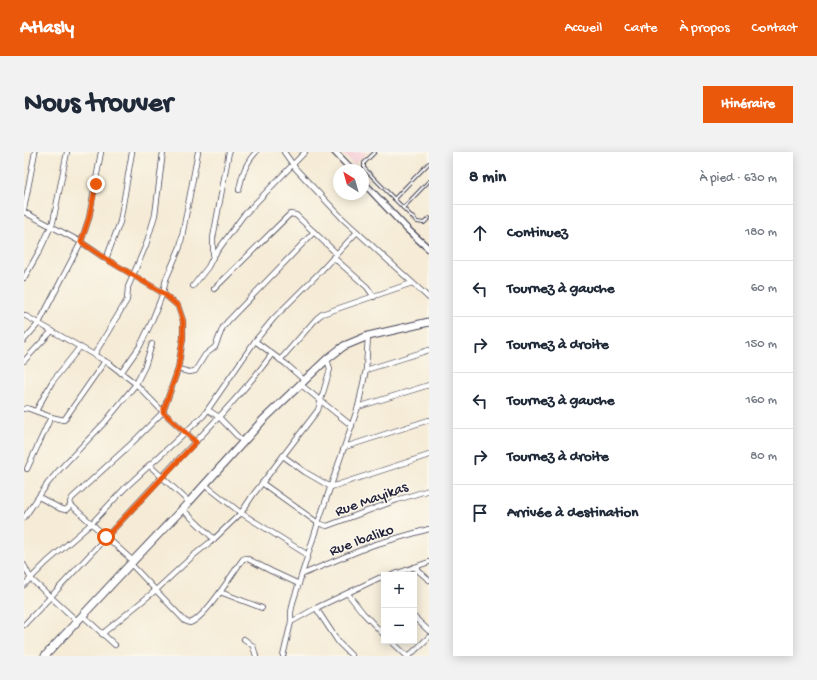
<!DOCTYPE html>
<html lang="fr">
<head>
<meta charset="utf-8">
<style>
  :root { --surface:#fff; --page:#f2f2f3; --text:#1f2937; --muted:#747a83; --line:#e0e1e3; --accent:#ea580c }
  body { margin:0; font-family:"Gochi Hand",sans-serif; background:var(--page); color:var(--text) }
  .controls { position:absolute; right:12px; bottom:12px; display:grid; overflow:hidden; border-radius:0px; box-shadow:0 2px 10px #0003 }
  .controls button { width:36px; height:36px; display:grid; place-items:center; padding:0; border:0; border-bottom:1px solid var(--line); background:var(--surface); color:var(--text); font:20px sans-serif }
  .compass { position:absolute; left:309px; top:12px; width:36px; height:36px; border-radius:50%; background:var(--surface); box-shadow:0 2px 10px #0003; rotate:323deg }
  .stop { position:absolute; width:12px; height:12px; margin:-9px; border:3px solid #ea580c; border-radius:50%; background:#fff }
  .stop.end { background:#ea580c; border-color:#fff; box-shadow:0 1px 4px #0008 }
  .list { margin:0; padding:0; list-style:none }
  h2 { display:flex; justify-content:space-between; align-items:center; height:52px; margin:0; padding:0 16px; font-size:17px }
  h2 small { font-size:13px; font-weight:400; color:var(--muted) }
  .list li { display:grid; grid-template-columns:26px 1fr auto; gap:12px; align-items:center; box-sizing:border-box; height:56px; padding:0 16px; border-top:1px solid var(--line) }
  .list b { display:block; font-size:15px; white-space:nowrap }
  .list em { font-size:13px; font-style:normal; color:var(--muted) }
  .icon { flex:none; width:22px; height:22px; fill:none; stroke:currentColor; stroke-width:2; stroke-linecap:round; stroke-linejoin:round }
  .map { position:relative; flex:none; width:405px; height:504px; overflow:hidden; border-radius:0px }
  header { display:flex; align-items:center; gap:24px; box-sizing:border-box; height:56px; padding:0 20px; background:var(--accent); color:#fff }
  header strong { font-size:19px }
  nav { display:flex; gap:22px; margin-inline-start:auto; font-size:14px }
  .intro { display:flex; align-items:center; justify-content:space-between; box-sizing:border-box; height:96px; padding:0 24px }
  h1 { margin:0; font-size:28px }
  .button { padding:10px 18px; border-radius:0px; background:var(--accent); color:#fff; font-size:14px; font-weight:700 }
  main { display:flex; gap:24px; padding:0 24px }
  aside { flex:1; background:var(--surface); border-radius:0px; box-shadow:0 2px 10px #0003 }
  .map>svg:first-child { display:block }
  .built { fill:#f6cfd7 }
  .lines { fill:none; stroke-linecap:round; stroke-linejoin:round }
  .service-casing { stroke:#424052; stroke-width:4 }
  .minor-casing { stroke:#424052; stroke-width:6 }
  .tertiary-casing { stroke:#424052; stroke-width:8 }
  .primary-casing { stroke:#424052; stroke-width:9 }
  .service { stroke:#fff; stroke-width:2 }
  .minor { stroke:#fff; stroke-width:4.5 }
  .tertiary { stroke:#fff; stroke-width:5.5 }
  .primary { stroke:#fff; stroke-width:7 }
  .route { stroke:#ea580c; stroke-width:5 }
  .labels { text-anchor:middle; stroke-width:3; stroke-linejoin:round; paint-order:stroke }
  .street-label { font-size:15px; fill:#22223b; stroke:#fbf7ec }
</style>
</head>
<body>
<header>
<strong>Atlasly</strong>
<nav><a>Accueil</a><a>Carte</a><a>À propos</a><a>Contact</a></nav>
</header>
<div class="intro"><h1>Nous trouver</h1><a class="button">Itinéraire</a></div>
<main>
<div class="map">
<svg width="405" height="504" viewBox="0 0 405 504">
  <rect width="100%" height="100%" fill="#fbf7ec"/>
  <filter id="ink" filterUnits="userSpaceOnUse"><feTurbulence type="fractalNoise" baseFrequency=".025" numOctaves="2"/><feDisplacementMap in="SourceGraphic" scale="8" xChannelSelector="R" yChannelSelector="G"/><feConvolveMatrix kernelMatrix="1 2 1 2 8 2 1 2 1" color-interpolation-filters="sRGB"/></filter>
  <filter id="wash" filterUnits="userSpaceOnUse"><feTurbulence type="fractalNoise" baseFrequency=".012" numOctaves="4" result="noise"/><feDisplacementMap in="SourceGraphic" scale="16" xChannelSelector="R" yChannelSelector="G"/><feGaussianBlur stdDeviation="0.9" result="paint"/><feColorMatrix in="noise" values="0 0 0 0 0 0 0 0 0 0 0 0 0 0 0 0 0 1.4 0 .05"/><feComposite in="paint" operator="in"/></filter>
  <g filter="url(#wash)">
    <rect width="100%" height="100%" fill="#f5ebd6"/>
    <path class="built" d="M317,0h27l-14,13z"/>
  </g>
  <g filter="url(#ink)">
    <g class="lines">
      <g class="service-casing">
        <g id="service">
          <path d="M351,0l-11,11v5l53,54 7,1 5,-5"/>
          <path d="M370,47l35,-36"/>
          <path d="M379,56l26,-27"/>
        </g>
      </g>
      <g class="minor-casing">
        <g id="minor">
          <path d="M260,0l12,17 47,50 86,79"/>
          <path d="M215,38c3,-15 6,-26 17,-38"/>
          <path d="M0,57l11,-57"/>
          <path d="M0,60l57,30 25,17 57,34 15,13 5,15v17l-5,31 -15,43 -33,33 -58,53 -2,4 1,3 62,56"/>
          <path d="M189,105v-19l16,-86"/>
          <path d="M309,105l34,30 7,10"/>
          <path d="M82,107l14,-37 12,-70"/>
          <path d="M0,126l16,-28 13,-28 14,-70"/>
          <path d="M169,134l15,-19 5,-10 30,-41 62,-64"/>
          <path d="M190,137l76,-75 6,1 40,38"/>
          <path d="M0,163l86,49 26,20 27,28 33,30"/>
          <path d="M0,188l15,-17 42,-81 8,-24 12,-66"/>
          <path d="M231,189l31,23 18,16"/>
          <path d="M70,203l33,-55 1,-13 18,-42 9,-30 8,-63"/>
          <path d="M256,208l37,-42 5,-4 90,-31"/>
          <path d="M0,209l28,-30"/>
          <path d="M154,217l11,3 6,-1 10,-16 10,-8 8,-20 5,-6 86,-89"/>
          <path d="M342,218l63,-20"/>
          <path d="M97,221l19,-27 11,-23 12,-30 3,-14 14,-32 18,-95"/>
          <path d="M276,232l52,42"/>
          <path d="M334,255l71,-22"/>
          <path d="M0,257l3,-1 24,9 13,3 41,-59"/>
          <path d="M184,258l11,7 24,25"/>
          <path d="M12,259l16,-29 28,-35"/>
          <path d="M321,295l84,-27"/>
          <path d="M259,304l22,16 26,15 98,-32"/>
          <path d="M125,313l40,37"/>
          <path d="M3,317l24,-52"/>
          <path d="M238,331l56,40 9,3 70,-26 32,-10"/>
          <path d="M180,332l37,29 67,42"/>
          <path d="M15,345l22,12 5,1 5,-5"/>
          <path d="M158,357l32,30"/>
          <path d="M0,366l24,-35 12,-14 46,-48 30,-37 9,-18 7,-22"/>
          <path d="M106,411l55,58 5,2c16,-6 42,-49 53,-64l3,-1 25,13 28,13"/>
          <path d="M0,413l7,14 46,42"/>
          <path d="M390,415l15,13"/>
          <path d="M279,422l70,-29 56,-16"/>
          <path d="M368,423l37,-13"/>
          <path d="M0,433l23,-23 45,-39 33,-35 79,-73 51,-74 19,-23 45,-45 38,-41"/>
          <path d="M196,440l42,16"/>
          <path d="M324,442l15,19 21,22"/>
          <path d="M292,456l23,35 13,13"/>
          <path d="M58,463l33,30"/>
          <path d="M390,465l15,14"/>
          <path d="M267,470l25,-14 63,-30 5,-1"/>
          <path d="M0,473c46,-48 91,-98 137,-147 38,-41 78,-79 111,-124"/>
          <path d="M78,482l54,-44 38,-35 20,-16 27,-26 12,-18 65,-85 12,-41 -3,-10"/>
          <path d="M220,487l9,7 3,10"/>
          <path d="M367,489l16,15"/>
          <path d="M259,504l8,-34v-10l2,-10 25,-79 40,-116 8,-37 2,-34"/>
          <path d="M385,504l20,-19"/>
        </g>
      </g>
      <g class="tertiary-casing">
        <g id="tertiary">
          <path d="M311,0l17,18"/>
          <path d="M339,30l44,47 22,20"/>
        </g>
      </g>
      <g class="primary-casing">
        <path id="primary" d="M21,504l88,-95 56,-59 74,-82 64,-61 17,-13 24,-10 61,-14"/>
      </g>
      <use href="#service" class="service"/>
      <use href="#minor" class="minor"/>
      <use href="#tertiary" class="tertiary"/>
      <use href="#primary" class="primary"/>
    </g>
  </g>
  <g class="lines" filter="url(#ink)">
    <path class="route" d="M72,32l-7,34 -8,24 25,17 57,34 15,13 5,15v17l-5,31 -15,43 33,30 -90,95"/>
  </g>
  <g class="labels">
    <g class="street-label">
      <text transform="translate(347 346) rotate(-20)" y="5">Rue Mayikas</text>
      <text transform="translate(337 387) rotate(-20)" y="5">Rue Ibaliko</text>
    </g>
  </g>
</svg>
<div class="controls">
<button>+</button>
<button>−</button>
</div>
<svg class="compass" viewBox="-18 -18 36 36"><path d="M0-13l5 13h-10z" fill="#e53935"/><path d="M0 13l5-13h-10z" fill="#747a83"/></svg>
<div class="stop" style="left:82px;top:385px"></div>
<div class="stop end" style="left:72px;top:32px"></div>
</div>
<aside>
<h2>8 min<small>À pied · 630 m</small></h2>
<ul class="list">
<li><svg class="icon" aria-label="ahead" viewBox="0 0 24 24"><path d="M12 20V5M6 11l6-6 6 6"/></svg><div><b>Continuez</b></div><em>180 m</em></li>
<li><svg class="icon" aria-label="left" viewBox="0 0 24 24"><path d="M17 20v-9H6M10 6l-5 5 5 5"/></svg><div><b>Tournez à gauche</b></div><em>60 m</em></li>
<li><svg class="icon" aria-label="right" viewBox="0 0 24 24"><path d="M7 20v-9h11M14 6l5 5-5 5"/></svg><div><b>Tournez à droite</b></div><em>150 m</em></li>
<li><svg class="icon" aria-label="left" viewBox="0 0 24 24"><path d="M17 20v-9H6M10 6l-5 5 5 5"/></svg><div><b>Tournez à gauche</b></div><em>160 m</em></li>
<li><svg class="icon" aria-label="right" viewBox="0 0 24 24"><path d="M7 20v-9h11M14 6l5 5-5 5"/></svg><div><b>Tournez à droite</b></div><em>80 m</em></li>
<li><svg class="icon" aria-label="arrive" viewBox="0 0 24 24"><path d="M6 21V4h12l-3 4 3 4H6"/></svg><div><b>Arrivée à destination</b></div></li>
</ul>
</aside>
</main>
</body>
</html>
